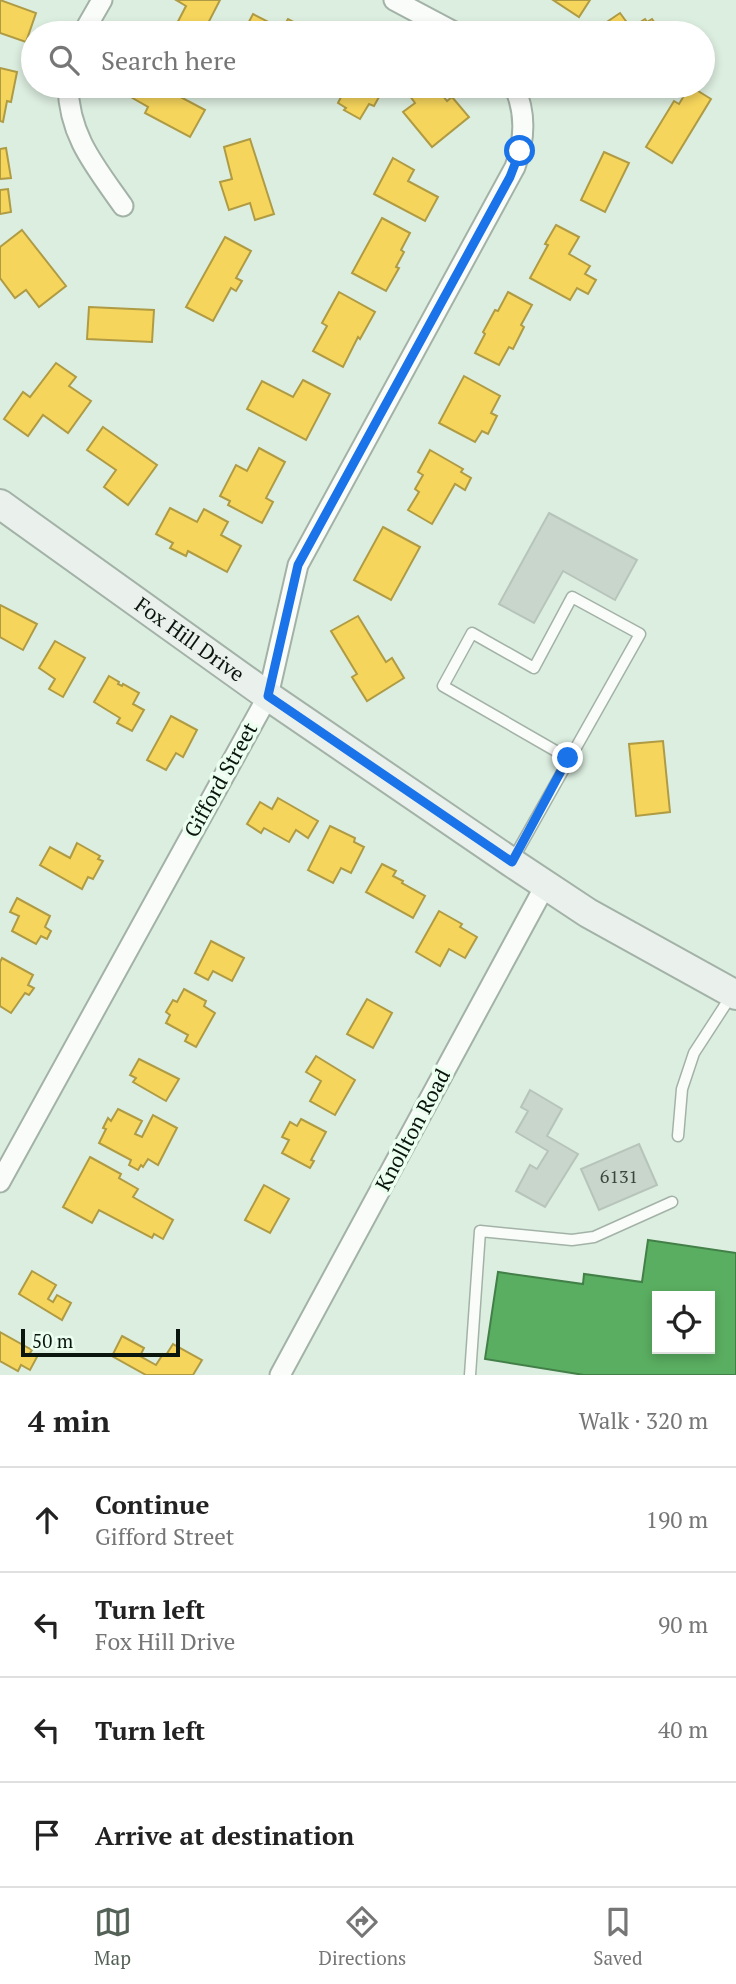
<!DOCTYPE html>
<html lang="en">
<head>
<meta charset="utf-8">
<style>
  :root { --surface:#fff; --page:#f2f2f2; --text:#222; --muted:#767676; --line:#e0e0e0; --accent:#546157 }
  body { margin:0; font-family:"PT Serif",serif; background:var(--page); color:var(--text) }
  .controls { position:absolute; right:21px; bottom:21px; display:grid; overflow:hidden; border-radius:0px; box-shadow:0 4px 10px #0003 }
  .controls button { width:63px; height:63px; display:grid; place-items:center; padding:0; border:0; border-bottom:2px solid var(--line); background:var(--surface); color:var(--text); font:35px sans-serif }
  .scale { position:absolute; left:21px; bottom:18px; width:159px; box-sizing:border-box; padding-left:7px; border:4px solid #0a150d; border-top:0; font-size:19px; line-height:24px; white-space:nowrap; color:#0a150d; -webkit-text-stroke:5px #ebfef0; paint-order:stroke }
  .stop { position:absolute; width:21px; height:21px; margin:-16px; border:5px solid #1a73e8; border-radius:50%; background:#fff }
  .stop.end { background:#1a73e8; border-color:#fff; box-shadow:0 2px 7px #0008 }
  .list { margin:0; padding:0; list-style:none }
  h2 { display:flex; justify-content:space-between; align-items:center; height:91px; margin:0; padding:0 28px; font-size:30px }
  h2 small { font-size:23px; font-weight:400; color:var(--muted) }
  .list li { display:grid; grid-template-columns:46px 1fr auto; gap:21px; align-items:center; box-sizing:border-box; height:105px; padding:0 28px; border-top:2px solid var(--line) }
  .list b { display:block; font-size:26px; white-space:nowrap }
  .list p { margin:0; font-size:23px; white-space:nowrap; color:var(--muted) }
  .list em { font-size:23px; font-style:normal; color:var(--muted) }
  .icon { flex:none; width:38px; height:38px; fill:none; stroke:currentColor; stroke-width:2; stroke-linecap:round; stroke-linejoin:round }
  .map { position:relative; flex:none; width:736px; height:1375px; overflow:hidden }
  .search { position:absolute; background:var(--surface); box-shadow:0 4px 10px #0003; left:21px; right:21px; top:21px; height:77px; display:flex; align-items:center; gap:18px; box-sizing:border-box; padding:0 24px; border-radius:38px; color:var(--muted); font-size:26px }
  .sheet { height:511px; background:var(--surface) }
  nav { display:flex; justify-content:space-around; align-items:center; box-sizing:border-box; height:98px; border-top:2px solid var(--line); background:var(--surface); font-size:19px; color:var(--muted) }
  nav a { display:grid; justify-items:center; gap:4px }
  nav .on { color:var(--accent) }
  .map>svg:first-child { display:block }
  .homes { fill:#f6d55c; stroke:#af9b44; stroke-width:2 }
  .public { fill:#5aae61; stroke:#428048; stroke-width:2; fill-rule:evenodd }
  .building { fill:#c8d6cb; stroke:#b7c4ba; stroke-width:2 }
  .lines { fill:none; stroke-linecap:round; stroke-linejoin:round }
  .lane-casing { stroke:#a3b2a7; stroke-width:13 }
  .street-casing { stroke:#a3b2a7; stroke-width:23 }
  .secondary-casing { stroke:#a3b2a7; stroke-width:32 }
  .lane { stroke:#fafcfa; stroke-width:10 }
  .street { stroke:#fafcfa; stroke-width:19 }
  .secondary { stroke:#eaf0ec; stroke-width:28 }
  .route { stroke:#1a73e8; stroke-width:9 }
  .labels { text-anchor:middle; stroke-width:7; stroke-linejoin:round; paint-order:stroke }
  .number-label { font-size:18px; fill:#3a453c }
  .street-label { font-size:21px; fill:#0a150d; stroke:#ebfef0 }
</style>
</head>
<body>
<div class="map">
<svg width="736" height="1375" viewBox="0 0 736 1375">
  <rect width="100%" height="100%" fill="#dceee0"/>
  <g class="homes">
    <path d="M0,0l36,13 -10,29 -26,-9z"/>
    <path d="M176,0h44l-17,33h-31l14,-27z"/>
    <path d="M553,0h37l-11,17z"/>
    <path d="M620,13l11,15 14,-9 2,3 5,-3 7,10 -4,4h-53l-4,-5z"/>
    <path d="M253,14l29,15 6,-10 25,13 -70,1z"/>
    <path d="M0,68l17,4 -6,30 -4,-1 -4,21 -3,-1z"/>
    <path d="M135,86h25l45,24 -15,27 -45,-24 3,-6 -19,-11z"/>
    <path d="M334,86h51l-11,20 -5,-2 -9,15 -16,-9 2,-2 -8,-5 5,-10 9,3z"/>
    <path d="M415,86h20l12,15 5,-4 17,20 -37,30 -29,-35 12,-9 -8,-11z"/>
    <path d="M690,86l21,13 -39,64 -26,-16 28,-46 5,3z"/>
    <path d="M250,139l24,75 -19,6 -5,-17 -21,7 -9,-28 12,-3 -8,-32z"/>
    <path d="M6,148l5,30 -11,1v-30z"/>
    <path d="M604,152l25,11 -24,49 -24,-12z"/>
    <path d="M393,158l21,12 -6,11 30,16 -13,24 -51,-27z"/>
    <path d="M8,189l3,23 -11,2v-24z"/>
    <path d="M382,218l28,15 -9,17 3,2 -8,15 3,1 -13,23 -34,-18z"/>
    <path d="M556,225l23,12 -10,17 21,12 -5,8 11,6 -8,14 -11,-6 -7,12 -40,-22 18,-33 -3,-1z"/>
    <path d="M22,230l44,56 -27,21 -13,-17 -11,8 -15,-20v-31z"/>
    <path d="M225,237l26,14 -15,27 6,3 -6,10 -5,-3 -18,33 -27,-14z"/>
    <path d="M339,292l36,20 -15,27 -2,-2 -15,30 -30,-16 14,-25 -5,-3z"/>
    <path d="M508,292l24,13 -11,20 3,2 -11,22 -4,-2 -10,18 -24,-12 10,-19 -2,-2 12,-22 3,1z"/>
    <path d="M89,307l65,3 -2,32 -65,-3z"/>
    <path d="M56,363l20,14 -7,9 22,15 -23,32 -25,-18 -15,21 -24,-17 19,-27 7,5z"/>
    <path d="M464,376l36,20 -9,17 6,3 -9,18 -6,-3 -7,11 -36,-19z"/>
    <path d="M303,380l27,14 -24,46 -59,-31 15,-28 31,16z"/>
    <path d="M103,427l54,38 -29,40 -24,-18 12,-17 -29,-20z"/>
    <path d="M259,448l26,14 -19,36 7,4 -11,21 -34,-18 2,-4 -10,-5 16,-31 11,6z"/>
    <path d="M430,450l33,19 -2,3 10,6 -6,12 -10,-6 -23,40 -24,-14 11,-18 -4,-3 8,-14 -5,-3z"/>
    <path d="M170,508l27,14 7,-13 24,13 -7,13 20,11 -14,26 -39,-21 -2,5 -16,-8 3,-5 -17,-9z"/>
    <path d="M383,527l37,20 -29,53 -37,-20z"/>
    <path d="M0,605l37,19 -14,26 -23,-13z"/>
    <path d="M358,616l28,46 6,-4 12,20 -37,23 -15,-24 5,-3 -26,-43z"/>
    <path d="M55,641l30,17 -22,39 -14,-8 6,-10 -16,-11z"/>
    <path d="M109,676l10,6 -1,2 4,2 1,-2 16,9 -6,11 11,6 -12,21 -15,-8 3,-5 -26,-16z"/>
    <path d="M171,716l26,14 -14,27 -7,-4 -10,17 -19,-10z"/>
    <path d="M663,741l7,71 -34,4 -7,-72z"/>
    <path d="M278,798l40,23 -10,17 -12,-8 -7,12 -25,-14 -3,5 -14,-9 13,-22 12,7z"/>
    <path d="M330,826l25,12 -1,4 10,5 -13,26 -10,-5 -8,15 -25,-13z"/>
    <path d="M77,843l23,13 -2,3 5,2 -10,18 -5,-2 -6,12 -42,-24 10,-18 20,11z"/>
    <path d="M382,864l14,7 -3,5 10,5 -1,2 23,13 -12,22 -47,-26z"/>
    <path d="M17,898l33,18 -5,11 6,4 -4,8 -6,-3 -5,8 -24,-13 7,-15 -9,-4z"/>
    <path d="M439,911l23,13 -2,3 17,10 -12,21 -16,-9 -9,17 -24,-14z"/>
    <path d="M211,941l33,17 -12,23 -19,-10 -5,9 -13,-7z"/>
    <path d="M2,958l31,17 -5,10 6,3 -5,7 -4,-2 -14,20 -11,-7v-44z"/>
    <path d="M184,989l22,12 -2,5 11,7 -19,34 -11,-6 3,-6 -22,-12 4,-8 -4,-3 7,-12 4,2z"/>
    <path d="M367,999l25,14 -19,35 -26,-14z"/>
    <path d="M316,1056l39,24 -20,35 -25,-14 11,-20 -15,-9z"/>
    <path d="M139,1059l40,20 -13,22 -33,-19 3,-4 -6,-3z"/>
    <path d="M118,1109l24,12 -7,13 7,3 11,-22 24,13 -19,37 -10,-6 -5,8 -2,-2 -3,5 -9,-5 2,-5 -32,-17 7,-14 -3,-1 5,-10 3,3z"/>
    <path d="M301,1119l25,13 -15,28 3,1 -4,7 -28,-15 7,-13 -7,-3 8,-15 7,4z"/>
    <path d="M90,1157l31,17 -2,4 19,11 -5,8 40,23 -10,19 -9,-5 -2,4 -53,-28 -7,13 -29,-16z"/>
    <path d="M264,1185l25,14 -19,34 -25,-13z"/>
    <path d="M32,1271l24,14 -8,14 5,3 4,-7 14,8 -9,17 -43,-26z"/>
    <path d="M0,1332l32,18 -2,3 7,4 -7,13 -9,-5 -3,6 -18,-10z"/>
    <path d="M122,1336l22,12 -4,8 16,9 7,-11 3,1 7,-11 29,16 -9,15h-47l-34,-19z"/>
  </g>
  <path class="public" d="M648,1240l88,13v122h-152l-99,-16 13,-87 85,12 1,-10 58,8zM657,1296h53v53h-53z"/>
  <g class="building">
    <path d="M549,513l88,47 -22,40 -52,-29 -29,52 -35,-19z"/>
    <path d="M530,1090l32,19 -15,27 31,18 -33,53 -29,-16 14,-26 7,4 11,-18 -32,-19 12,-21 -7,-4z"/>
    <path d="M639,1144l18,41 -58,25 -18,-41z"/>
  </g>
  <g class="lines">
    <g class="lane-casing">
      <g id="lane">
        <path d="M512,861l128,-227 -68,-37 -38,71 -62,-35 -29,53 125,72"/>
        <path d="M678,1136l4,-47 12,-36 37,-57"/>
        <path d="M470,1375l10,-144 92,9 22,-3 78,-35"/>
      </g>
    </g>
    <g class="street-casing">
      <g id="street">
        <path d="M394,0l62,33"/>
        <path d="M83,33l19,-33"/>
        <path d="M68,86c1,50 27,80 55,120"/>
        <path d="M0,1182l268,-486 30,-131 217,-398c10,-27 11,-55 -1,-81"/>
        <path d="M280,1375l266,-491"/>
      </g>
    </g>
    <g class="secondary-casing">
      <g id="secondary">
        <path id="s1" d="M0,504l268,192 243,166 77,51 148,82"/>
      </g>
    </g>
    <use href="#lane" class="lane"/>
    <use href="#street" class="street"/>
    <use href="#secondary" class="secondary"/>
  </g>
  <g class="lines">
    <path class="route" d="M520,151l-10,26 -212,388 -30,131 244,166 56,-104"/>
  </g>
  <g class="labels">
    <g class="number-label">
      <text x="619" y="1183">6131</text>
    </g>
    <g class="street-label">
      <text dy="7" stroke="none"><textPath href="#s1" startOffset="233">Fox Hill Drive</textPath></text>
      <text transform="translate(221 780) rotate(-61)" y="7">Gifford Street</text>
      <text transform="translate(413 1130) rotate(-62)" y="7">Knollton Road</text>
    </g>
  </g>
</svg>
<div class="controls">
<button><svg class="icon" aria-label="locate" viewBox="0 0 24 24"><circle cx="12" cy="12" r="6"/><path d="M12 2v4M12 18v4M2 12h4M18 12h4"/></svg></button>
</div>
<div class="scale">50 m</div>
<div class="stop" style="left:520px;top:151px"></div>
<div class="stop end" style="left:568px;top:758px"></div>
<div class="search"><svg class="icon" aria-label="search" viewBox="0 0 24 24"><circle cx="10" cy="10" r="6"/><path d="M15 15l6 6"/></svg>Search here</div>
</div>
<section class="sheet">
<h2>4 min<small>Walk · 320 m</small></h2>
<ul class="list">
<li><svg class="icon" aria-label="ahead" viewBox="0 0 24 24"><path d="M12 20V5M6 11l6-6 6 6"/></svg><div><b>Continue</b><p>Gifford Street</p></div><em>190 m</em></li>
<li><svg class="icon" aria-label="left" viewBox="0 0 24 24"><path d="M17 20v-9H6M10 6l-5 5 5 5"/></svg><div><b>Turn left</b><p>Fox Hill Drive</p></div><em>90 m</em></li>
<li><svg class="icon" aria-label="left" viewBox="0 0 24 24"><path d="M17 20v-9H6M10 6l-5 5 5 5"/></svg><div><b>Turn left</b></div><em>40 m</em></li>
<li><svg class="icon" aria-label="arrive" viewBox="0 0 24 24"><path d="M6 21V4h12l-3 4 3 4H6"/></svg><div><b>Arrive at destination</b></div></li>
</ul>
</section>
<nav>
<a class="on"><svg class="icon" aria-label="map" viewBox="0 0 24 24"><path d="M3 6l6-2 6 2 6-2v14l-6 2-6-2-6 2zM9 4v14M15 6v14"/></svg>Map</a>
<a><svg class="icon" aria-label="directions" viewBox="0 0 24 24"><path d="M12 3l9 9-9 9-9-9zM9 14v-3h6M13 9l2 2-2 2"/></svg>Directions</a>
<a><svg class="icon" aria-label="saved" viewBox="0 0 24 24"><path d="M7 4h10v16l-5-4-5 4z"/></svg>Saved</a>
</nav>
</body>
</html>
